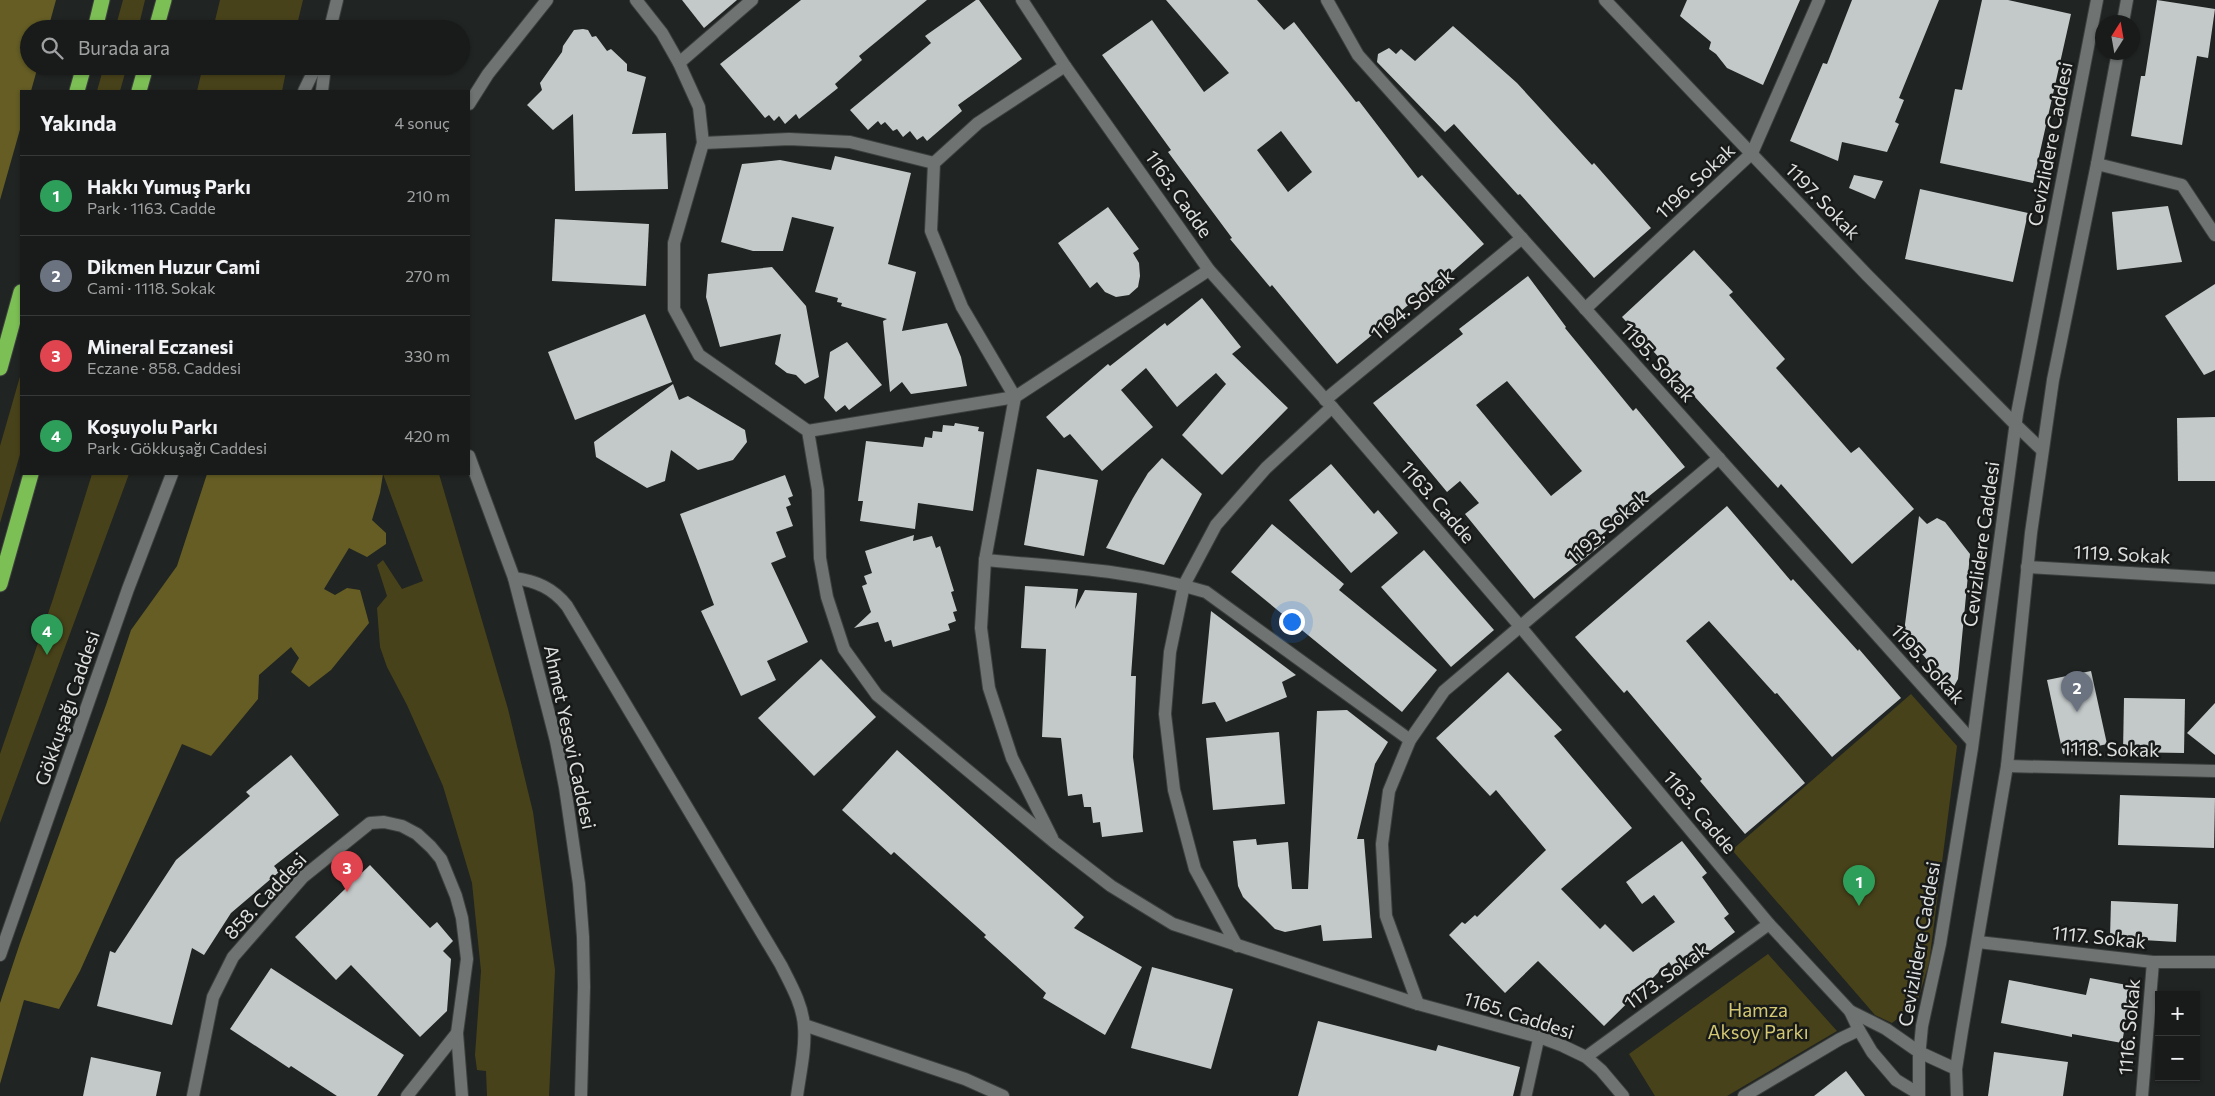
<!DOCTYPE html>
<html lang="tr">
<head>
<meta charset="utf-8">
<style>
  :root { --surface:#181b1a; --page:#212423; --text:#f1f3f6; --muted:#9fa1a2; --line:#363939; --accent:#d93025 }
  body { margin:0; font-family:Commissioner,sans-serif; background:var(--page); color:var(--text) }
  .controls { position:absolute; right:15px; bottom:15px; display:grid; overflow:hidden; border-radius:0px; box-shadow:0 1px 4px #0004 }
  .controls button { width:45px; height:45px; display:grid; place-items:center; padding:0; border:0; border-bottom:1px solid var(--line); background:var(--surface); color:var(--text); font:25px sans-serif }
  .compass { position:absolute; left:2095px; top:15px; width:45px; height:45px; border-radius:50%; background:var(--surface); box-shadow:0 1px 4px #0004; rotate:11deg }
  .you { position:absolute; left:1291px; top:621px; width:18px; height:18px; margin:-12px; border:4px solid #fff; border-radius:50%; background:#1a73e8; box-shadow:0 0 0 8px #1a73e833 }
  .badge { display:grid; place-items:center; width:32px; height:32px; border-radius:50%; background:var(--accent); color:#fff; font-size:16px; font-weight:700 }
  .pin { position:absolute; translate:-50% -41px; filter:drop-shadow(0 1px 2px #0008) }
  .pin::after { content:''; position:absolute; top:26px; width:18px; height:15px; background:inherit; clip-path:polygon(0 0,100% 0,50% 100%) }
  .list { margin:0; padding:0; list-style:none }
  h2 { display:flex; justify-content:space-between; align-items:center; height:65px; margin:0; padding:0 20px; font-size:21px }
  h2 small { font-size:16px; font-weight:400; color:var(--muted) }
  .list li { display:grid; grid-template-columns:32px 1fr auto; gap:15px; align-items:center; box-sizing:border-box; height:80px; padding:0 20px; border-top:1px solid var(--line) }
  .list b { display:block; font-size:19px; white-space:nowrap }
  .list p { margin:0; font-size:16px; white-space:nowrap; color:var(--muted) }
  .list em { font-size:16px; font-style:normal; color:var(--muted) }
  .icon { flex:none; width:28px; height:28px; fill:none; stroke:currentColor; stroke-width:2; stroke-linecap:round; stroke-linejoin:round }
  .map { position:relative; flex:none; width:2215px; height:1096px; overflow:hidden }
  .search { position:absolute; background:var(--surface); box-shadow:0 1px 4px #0004; left:20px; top:20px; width:450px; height:55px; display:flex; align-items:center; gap:12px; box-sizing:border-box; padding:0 18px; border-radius:28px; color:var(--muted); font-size:19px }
  .panel { position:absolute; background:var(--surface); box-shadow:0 1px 4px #0004; left:20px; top:90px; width:450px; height:385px; border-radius:0px }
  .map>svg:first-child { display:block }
  .green { fill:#48421a }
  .forest { fill:#655d24 }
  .building { fill:#c3c9c9; fill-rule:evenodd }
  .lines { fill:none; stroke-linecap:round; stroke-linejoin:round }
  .lane-casing { stroke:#3d403e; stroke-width:13 }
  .street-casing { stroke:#3d403e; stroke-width:14 }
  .secondary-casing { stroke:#3d403e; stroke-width:14 }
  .highway-casing { stroke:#3d403e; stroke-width:17 }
  .lane { stroke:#6f7472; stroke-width:11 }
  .street { stroke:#6f7472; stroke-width:12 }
  .secondary { stroke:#6f7472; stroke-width:12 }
  .highway { stroke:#7cbf54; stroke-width:15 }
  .labels { text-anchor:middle; stroke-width:5; stroke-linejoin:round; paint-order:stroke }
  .street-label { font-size:19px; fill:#dde0df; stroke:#171a19 }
  .park-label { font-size:19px; fill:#d3c772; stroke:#171a19 }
</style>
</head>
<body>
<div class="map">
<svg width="2215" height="1096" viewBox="0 0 2215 1096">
  <rect width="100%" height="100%" fill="#202422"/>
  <g class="green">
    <path d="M123,0h22l-7,29h-23z"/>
    <path d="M220,0h83l-7,29h-83z"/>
    <path d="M104,66h23l-7,25h-23z"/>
    <path d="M203,66h84l-5,25h-85z"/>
    <path d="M21,373v78l-21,72v-77z"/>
    <path d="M92,474h37l-129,349v-69l53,-155z"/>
    <path d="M383,474h56l69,235 25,103 22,158 -6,126h-62l-1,-25 -9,-1 -2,-15 6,-84 -9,-88 -29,-97 -36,-81 -20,-38 -7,-20 -3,-39 10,-12 -10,-31 6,-5 19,29 21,-8z"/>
    <path d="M1911,694l46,52 -28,217 -12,40 -25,20 -17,-8 -143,-165z"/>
    <path d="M1768,954l69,77 -110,65h-72l-26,-42z"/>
  </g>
  <g class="forest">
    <path d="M0,0h56l-8,29h-19v37h9l-7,25h-10v35l-21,74z"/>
    <path d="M207,474h176l-3,19 -8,27 14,13v11l-19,13 -18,-9 -25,41 11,6 12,-7 13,2 9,33 -38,47 -22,17 -18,-15 8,-14 -8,-11 -32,28 -1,24 -47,57 -29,-12 -102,227 -21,38 -35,-9 -24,84v-81l20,-60 86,-238 25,-75 46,-64z"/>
  </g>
  <g class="building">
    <path d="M682,0h55l-33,28z"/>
    <path d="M801,0h126l-68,56 3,4 -27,24 3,4 -39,31 -3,-5 -11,10 -6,-8 -5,5 -5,-6 -4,3 -45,-54z"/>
    <path d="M976,0h3l43,59 -64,46 4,6 -35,30 -4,-5 -6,4 -7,-9 -7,6 -6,-8 -4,2 -8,-9 -4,3 -3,-4 -10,9 -18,-20 81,-67 -6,-7z"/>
    <path d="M1166,0h91l27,30 10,-8 62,80 3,-1 59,77 4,-3 62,69 -58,51 -2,-3 -87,72 -65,-79 -2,2 -40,-48 2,-1 -64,-86 3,-2 -69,-95 50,-35 52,72 25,-19zM1281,131l31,41 -24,20 -31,-42z"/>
    <path d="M1687,0h113l-37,85 -36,-17 -11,-14 -7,-5 2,-7 -31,-26z"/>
    <path d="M1852,0h87l-40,98 5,2 -9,22 4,2 -12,28 -45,-10 -4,19 -48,-20 33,-78 4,1z"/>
    <path d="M1982,0h26l63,14 -38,169 -93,-20 15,-74 7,1z"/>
    <path d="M2157,0l58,9 -7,49 -11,-2 -15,89 -51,-9 10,-60h4z"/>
    <path d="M1453,26l64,57 75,82 2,-2 57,65 -57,50 -74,-84 -2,1 -64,-71 -9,8 -68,-70 1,-8 11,-6 7,6 5,-5 14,12z"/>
    <path d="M583,29l5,1 4,7 4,-1 11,15 4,-2 16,15v7l19,6 -14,57 34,-1 2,56 -93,2 -2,-77 -20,16 -26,-25 15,-15 -2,-7 22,-31 1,-6 11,-16z"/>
    <path d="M835,156l76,17 -23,91 28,8 -14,59 45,-8 14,34 6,29 -56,8 -9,-12 -12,10 -7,-71 4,-2 -46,-13 1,-3 -5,-1 1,-4 -23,-6 19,-65 -42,-10 -9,34h-30l-32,-9 21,-78 38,-4 51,10z"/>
    <path d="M1854,175l29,6 -8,18 -26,-11z"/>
    <path d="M1920,189l108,24 -15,69 -108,-23z"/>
    <path d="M2168,206l14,56 -65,8 -5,-58z"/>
    <path d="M1108,207l31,42 -6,4 6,10 1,13 -2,11 -9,8 -13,2 -11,-5 -8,-10 -7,6 -32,-45z"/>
    <path d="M555,219l94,5 -3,62 -94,-5z"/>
    <path d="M1694,250l39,42 -4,3 56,64 -9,9 75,85 8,-6 55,62 -62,55 -71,-80 -3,4 -156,-171z"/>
    <path d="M772,267l34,39 13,71 -14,7 -9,-9 -9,-2 -12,-9 6,-30 -61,13 -14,-50 2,-23z"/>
    <path d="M1528,276l38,51 -1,1 68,83 3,-3 49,59 -85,69 5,6 -71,57 -69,-85 14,-11 -19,-22 -13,11 -74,-89 90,-69 -4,-5zM1507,381l75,90 -31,25 -75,-91z"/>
    <path d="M2215,284v86l-11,5 -39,-59z"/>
    <path d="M1202,298l39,49 -9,7 56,54 -66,67 -40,-40 44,-51 -10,-11 -39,34 -31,-39 -25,22 32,37 -51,44 -32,-37 -6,4 -18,-21 62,-53 2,2 55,-43 2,3z"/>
    <path d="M645,314l27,68 -97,38 -27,-68z"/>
    <path d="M847,342l35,43 -33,25 -4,-5 -9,7 -12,-14 6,-46z"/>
    <path d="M673,384l6,16 9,-4 57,34 2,12 -14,18 -35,10 -27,-20 -6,31 -18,7 -51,-31 -2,-15z"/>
    <path d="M2215,417v64h-37l-1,-63z"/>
    <path d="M955,423l24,4 -1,4 6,1 -11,79 -55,-8 -3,26 -55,-8 3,-20h-5l8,-60 57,6 2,-10 7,1 1,-7 9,1 1,-7 11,1z"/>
    <path d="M1162,458l40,36 -38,71 -58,-17 27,-50 15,-25z"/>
    <path d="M1331,464l43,50 4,-4 20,23 -47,40 -62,-73z"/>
    <path d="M1037,469l61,11 -14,76 -60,-11z"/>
    <path d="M785,475l8,21 -5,2 3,7 -5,2 7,19 -17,6 10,25 -15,6 37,79 -41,19 9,19 -35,16 -40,-85 13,-6 -34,-91z"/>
    <path d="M1727,506l64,75 2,-2 65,72 1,-2 42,49 -69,59 -55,-64 -2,1 -66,-73 -23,20 119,142 -60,51 -45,-53 2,-2 -75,-89 -3,3 -49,-56z"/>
    <path d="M1919,516l8,8 10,-6 8,4 25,32 -12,125 -6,11 -48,-58z"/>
    <path d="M1272,524l72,60 -5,6 98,80 -35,42 -171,-140z"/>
    <path d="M914,535l-1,6 19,-5 4,12 4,-2 14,45 -3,1 6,19 -4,1 3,9 -8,3 2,6 -57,17 -2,-7 -6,2 -7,-20 -24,6 17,-16 -9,-26 5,-2 -3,-8 8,-3 -7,-22z"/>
    <path d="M1424,550l70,80 -43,37 -70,-80z"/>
    <path d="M1025,586l53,3 -3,20 10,-19 52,3 -6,83h5l-3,81 10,75 -41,5 -2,-15 -7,1 -2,-16h-7l-2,-13 -14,2 -7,-58 -19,-1 4,-88 -25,-1z"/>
    <path d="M1211,611l85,64 -14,7 5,15 -61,25 -11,-20 -13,2z"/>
    <path d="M821,659l55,58 -62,59 -56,-58z"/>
    <path d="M2091,671l16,73 -44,10 -16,-74z"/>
    <path d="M1508,672l54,58 -8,6 78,92 -71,61 39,40 5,-5 28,28 42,-30 -21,-27 -12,9 -16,-22 56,-41 25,32 -5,4 27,37 -5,4 11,14 -57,43 -9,-13 -65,64 -66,-65 -33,32 -56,-58 13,-13 3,2 10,-9 2,2 69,-67 -50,-60 -6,6 -54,-58z"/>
    <path d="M2124,698l61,1 -1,54 -61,-1z"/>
    <path d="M2215,703v52l-28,-22z"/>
    <path d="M1347,710l41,32 -13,22 -18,75h7l8,99 -49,3 -2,-16 -36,7 -10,-3 -32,-32 -5,-11 -5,-45 23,-2 1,6 31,-3 4,47h16l9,-178z"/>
    <path d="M1279,732l6,72 -72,6 -7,-72z"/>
    <path d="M897,750l187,167 -10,11 68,39 -37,68 -62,-37 3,-5 -62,-56 2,-2 -92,-83 -3,3 -49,-45z"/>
    <path d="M291,755l48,60 -65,51 5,6 -48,41 -27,42 -12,-7 -20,77 -75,-19 13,-55 5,2 61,-93 74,-64 -4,-4z"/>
    <path d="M2120,795l95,3 -1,50 -96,-3z"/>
    <path d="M370,865l60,63 7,-6 16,19 -10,10 8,8 -4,52 -27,26 -69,-72 -15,15 -41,-43z"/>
    <path d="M2111,901l67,3 -2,38 -66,-4z"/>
    <path d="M1152,967l81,22 -22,80 -80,-21z"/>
    <path d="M271,968l133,87 -27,41h-40l-46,-30 -2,2 -59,-39z"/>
    <path d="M2090,978l42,8 -10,57 -50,-9v3l-71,-14 8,-43 77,15z"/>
    <path d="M1318,1021l118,30 2,-6 82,22 -7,29h-215z"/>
    <path d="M1994,1052l74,10 -5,34h-75z"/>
    <path d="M91,1057l70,15 -5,24h-73z"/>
    <path d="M1846,1071l19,25h-51z"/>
  </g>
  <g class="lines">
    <g class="lane-casing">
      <path id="lane" d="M1526,1096l13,-59"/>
    </g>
    <g class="street-casing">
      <g id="street">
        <path d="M636,0l26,33 17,30 20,44 4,36 -29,100v66l25,46 109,76 10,59 2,68 7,39 17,52 33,46 177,147 57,44 62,38 245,80 121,33 24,9 23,11 15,13 22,26"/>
        <path d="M1022,0l43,66 144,204 123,137 187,218 250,299 81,87 9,19 13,22 24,28 23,14"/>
        <path d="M1327,0l31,55 614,686"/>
        <path d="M1605,0l262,275 149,150"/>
        <path d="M679,63l73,-63"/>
        <path d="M469,104l19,-30 59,-74"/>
        <path d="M703,143l86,-4 61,3 84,21"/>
        <path d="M2097,164l85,21 33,50"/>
        <path d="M1585,309l167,-156 67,-153"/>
        <path d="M1325,400l197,-162"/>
        <path d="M808,431l207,-34 194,-127"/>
        <path d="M469,456l45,122 42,163 9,46 14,97 4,53 1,50 -3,109"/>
        <path d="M985,560c73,7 150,10 221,32l204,148"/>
        <path d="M2027,567l188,11"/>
        <path d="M514,578c22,3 39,10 53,28l214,359c9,18 22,40 23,62 2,22 -4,46 -7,69"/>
        <path d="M2007,766l208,5"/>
        <path d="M1052,838l-40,-80 -23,-70 -8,-60 4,-68 30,-163 -53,-90 -31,-76 3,-68 44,-40 87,-57"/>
        <path d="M1978,942l175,20h62"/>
        <path d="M1237,946l-42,-77 -21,-79 -9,-76 5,-62 14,-67 32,-60 50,-57 66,-61"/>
        <path d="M1418,1004l-32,-88 -4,-72 7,-53 21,-51 34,-49 275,-233"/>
        <path d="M1850,1011l36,18 33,23"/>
        <path d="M804,1025l161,54 38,17"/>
        <path d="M1586,1057l183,-133"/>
        <path d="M193,1096l20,-99 20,-40 70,-80 67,-54 14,-1 18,4 15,8 14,13 10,12 15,37 6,22 5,41 -10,74 5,63"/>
        <path d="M407,1096l50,-63"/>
        <path d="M1744,1096l96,-57 19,-9"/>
        <path d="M2142,1096l11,-134"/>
      </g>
    </g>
    <g class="secondary-casing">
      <g id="secondary">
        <path d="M2123,22l4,-22"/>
        <path d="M330,29l7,-29"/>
        <path d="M304,91l12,-25"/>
        <path d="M322,91l3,-25"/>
        <path d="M2016,425l26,25"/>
        <path d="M0,955l128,-366 44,-115"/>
        <path d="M1919,1052l37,17"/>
        <path d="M1919,1096v-39l3,-31 18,-82 32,-196 45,-334 80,-414"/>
        <path d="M1957,1096l-1,-27 6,-38 45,-265 24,-233 22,-153 44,-216 21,-112"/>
      </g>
    </g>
    <g class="highway-casing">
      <g id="highway">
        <path d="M95,29l7,-29"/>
        <path d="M156,29l8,-29"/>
        <path d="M77,91l7,-25"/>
        <path d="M139,91l7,-25"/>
        <path d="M0,368l21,-76"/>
        <path d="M0,584l31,-110"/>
      </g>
    </g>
    <use href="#lane" class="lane"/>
    <use href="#street" class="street"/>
    <use href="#secondary" class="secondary"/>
    <use href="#highway" class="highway"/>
  </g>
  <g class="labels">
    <g class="street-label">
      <text transform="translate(2050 144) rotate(-79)" y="7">Cevizlidere Caddesi</text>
      <text transform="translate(1695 181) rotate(-43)" y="7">1196. Sokak</text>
      <text transform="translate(1179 194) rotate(55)" y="7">1163. Cadde</text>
      <text transform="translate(1823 201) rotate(46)" y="7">1197. Sokak</text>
      <text transform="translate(1412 304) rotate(-39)" y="7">1194. Sokak</text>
      <text transform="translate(1658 362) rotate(48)" y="7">1195. Sokak</text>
      <text transform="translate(1438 502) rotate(49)" y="7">1163. Cadde</text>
      <text transform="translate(1607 527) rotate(-40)" y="7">1193. Sokak</text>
      <text transform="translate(1981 544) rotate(-82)" y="7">Cevizlidere Caddesi</text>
      <text transform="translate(2122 554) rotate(3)" y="7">1119. Sokak</text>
      <text transform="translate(1928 664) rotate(48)" y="7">1195. Sokak</text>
      <text transform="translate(67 708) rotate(-71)" y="7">Gökkuşağı Caddesi</text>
      <text transform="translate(570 737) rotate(78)" y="7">Ahmet Yesevi Caddesi</text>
      <text transform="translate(2111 749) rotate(1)" y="7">1118. Sokak</text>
      <text transform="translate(1700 812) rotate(50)" y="7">1163. Cadde</text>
      <text transform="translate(265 896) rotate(-47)" y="7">858. Caddesi</text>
      <text transform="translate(2099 937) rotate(6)" y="7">1117. Sokak</text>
      <text transform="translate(1919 944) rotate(-80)" y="7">Cevizlidere Caddesi</text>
      <text transform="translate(1666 976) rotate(-36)" y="7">1173. Sokak</text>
      <text transform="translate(1519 1015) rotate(18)" y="7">1165. Caddesi</text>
      <text transform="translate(2129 1027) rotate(-85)" y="7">1116. Sokak</text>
    </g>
    <g class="park-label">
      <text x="1758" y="1017">Hamza<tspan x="1758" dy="22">Aksoy Parkı</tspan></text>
    </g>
  </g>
</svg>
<div class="controls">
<button>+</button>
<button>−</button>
</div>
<svg class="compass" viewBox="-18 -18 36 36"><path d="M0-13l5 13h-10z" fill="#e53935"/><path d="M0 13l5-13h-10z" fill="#9fa1a2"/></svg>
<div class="you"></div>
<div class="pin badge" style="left:1859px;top:906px;background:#2e9e5b">1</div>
<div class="pin badge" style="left:2077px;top:712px;background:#6b7280">2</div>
<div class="pin badge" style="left:347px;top:892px;background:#e0444e">3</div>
<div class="pin badge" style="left:47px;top:655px;background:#2e9e5b">4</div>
<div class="search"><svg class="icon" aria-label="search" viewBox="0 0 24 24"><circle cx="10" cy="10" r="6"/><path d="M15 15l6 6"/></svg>Burada ara</div>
<section class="panel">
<h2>Yakında<small>4 sonuç</small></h2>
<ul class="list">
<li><span class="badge" style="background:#2e9e5b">1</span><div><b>Hakkı Yumuş Parkı</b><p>Park · 1163. Cadde</p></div><em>210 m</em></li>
<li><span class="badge" style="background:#6b7280">2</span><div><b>Dikmen Huzur Cami</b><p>Cami · 1118. Sokak</p></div><em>270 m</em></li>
<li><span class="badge" style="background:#e0444e">3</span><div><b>Mineral Eczanesi</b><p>Eczane · 858. Caddesi</p></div><em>330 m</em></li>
<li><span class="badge" style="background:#2e9e5b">4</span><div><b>Koşuyolu Parkı</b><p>Park · Gökkuşağı Caddesi</p></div><em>420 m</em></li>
</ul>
</section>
</div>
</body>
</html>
